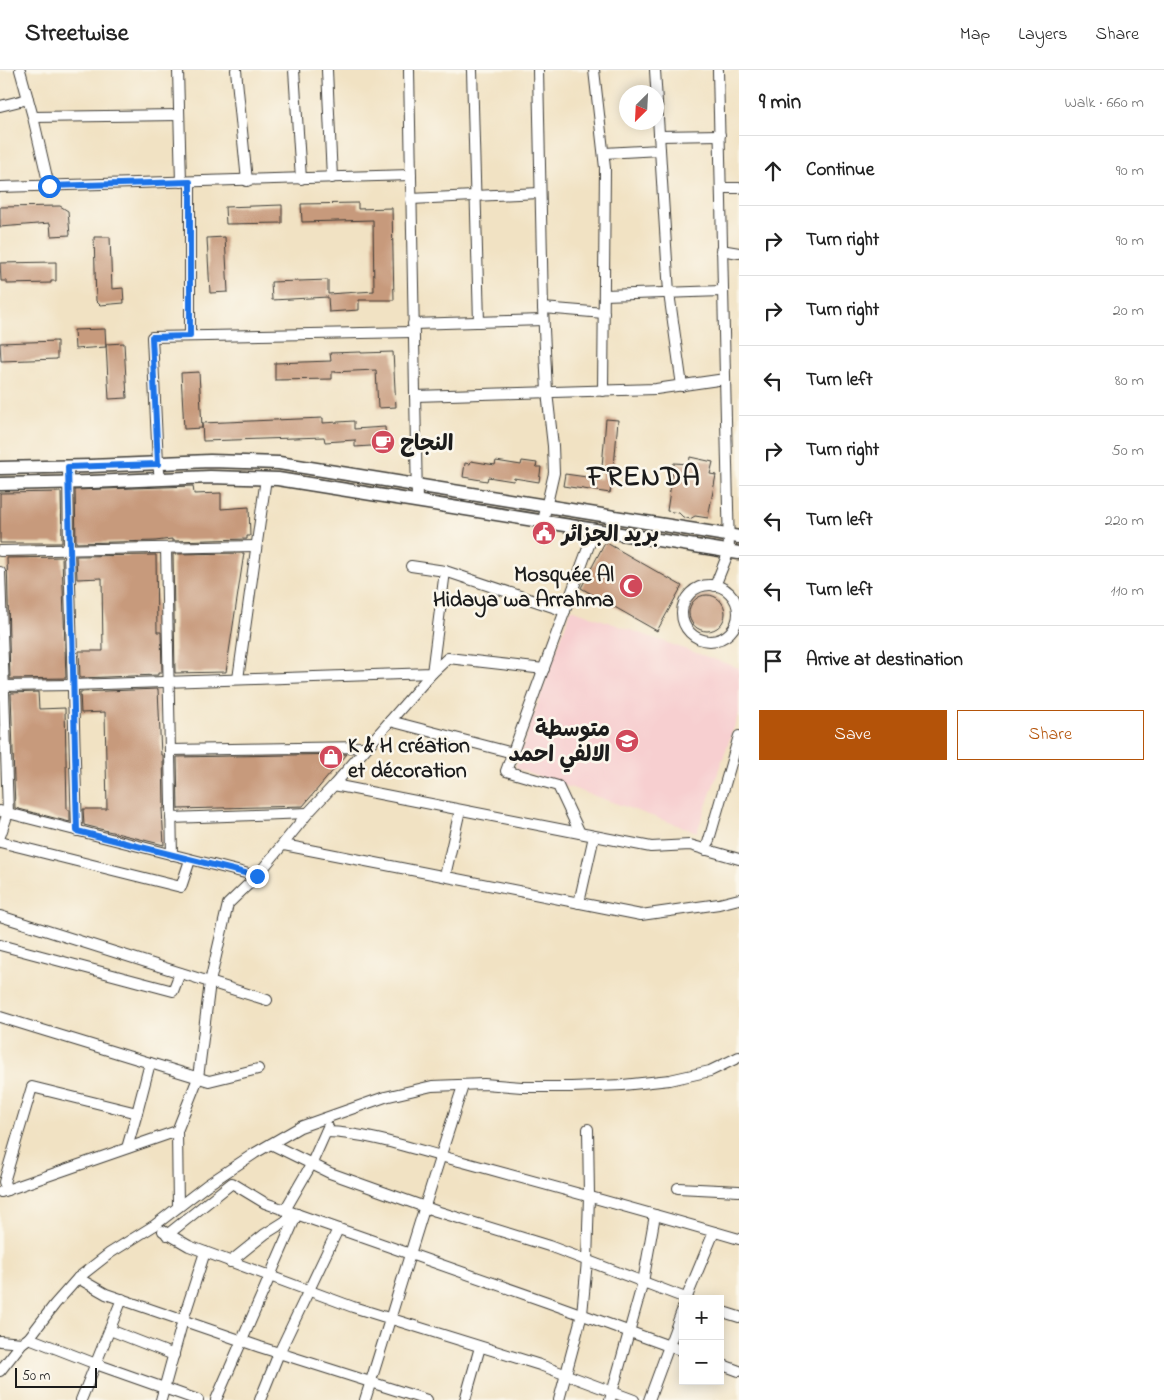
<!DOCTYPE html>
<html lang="en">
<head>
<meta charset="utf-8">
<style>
  :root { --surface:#fff; --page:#f2f2f2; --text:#222; --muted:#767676; --line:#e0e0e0; --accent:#b45309 }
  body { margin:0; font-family:"Indie Flower","Playpen Sans Arabic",sans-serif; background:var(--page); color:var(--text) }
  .controls { position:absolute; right:15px; bottom:15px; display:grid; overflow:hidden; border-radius:0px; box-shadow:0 2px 12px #0003 }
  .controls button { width:45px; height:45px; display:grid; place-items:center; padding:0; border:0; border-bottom:1px solid var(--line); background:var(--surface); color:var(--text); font:25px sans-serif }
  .compass { position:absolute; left:619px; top:15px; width:45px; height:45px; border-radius:50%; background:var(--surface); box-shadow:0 2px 12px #0003; rotate:204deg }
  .scale { position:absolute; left:15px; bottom:12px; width:82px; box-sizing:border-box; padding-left:5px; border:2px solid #1c1c1c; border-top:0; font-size:14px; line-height:18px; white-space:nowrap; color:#1c1c1c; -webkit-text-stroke:4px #fbf7ec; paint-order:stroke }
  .stop { position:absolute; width:15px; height:15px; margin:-11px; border:4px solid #1a73e8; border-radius:50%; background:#fff }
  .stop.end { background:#1a73e8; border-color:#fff; box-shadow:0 1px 5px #0008 }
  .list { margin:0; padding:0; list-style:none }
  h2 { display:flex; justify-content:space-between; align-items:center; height:65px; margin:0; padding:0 20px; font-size:21px }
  h2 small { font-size:16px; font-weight:400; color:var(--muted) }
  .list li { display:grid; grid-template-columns:32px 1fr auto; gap:15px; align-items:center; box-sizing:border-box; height:70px; padding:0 20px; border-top:1px solid var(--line) }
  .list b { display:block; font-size:19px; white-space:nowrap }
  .list em { font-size:16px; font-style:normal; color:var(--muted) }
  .actions { display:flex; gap:10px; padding:15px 20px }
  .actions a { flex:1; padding:11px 0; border:1px solid var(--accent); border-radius:0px; text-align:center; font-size:18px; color:var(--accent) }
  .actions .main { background:var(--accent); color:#fff }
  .icon { flex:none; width:28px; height:28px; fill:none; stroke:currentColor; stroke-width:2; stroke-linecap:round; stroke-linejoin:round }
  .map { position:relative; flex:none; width:739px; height:1330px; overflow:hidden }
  header { display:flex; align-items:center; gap:30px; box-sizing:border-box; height:70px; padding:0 25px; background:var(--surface); border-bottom:1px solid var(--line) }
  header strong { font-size:24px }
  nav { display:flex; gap:28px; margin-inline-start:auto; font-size:18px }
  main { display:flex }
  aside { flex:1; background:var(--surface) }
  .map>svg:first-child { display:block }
  .built { fill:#f7cfd0 }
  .building { fill:#c79a7c }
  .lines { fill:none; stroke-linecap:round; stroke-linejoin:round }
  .minor-casing { stroke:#3c3a35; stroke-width:12 }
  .tertiary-casing { stroke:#3c3a35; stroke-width:15 }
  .minor { stroke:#fff; stroke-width:10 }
  .tertiary { stroke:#fff; stroke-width:12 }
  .route { stroke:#1a73e8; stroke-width:6 }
  .labels { text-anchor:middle; stroke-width:5; stroke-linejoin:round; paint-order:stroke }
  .poi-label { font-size:22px; font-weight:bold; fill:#1c1c1c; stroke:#fbf7ec; text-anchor:start }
  .district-label { font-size:28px; font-weight:bold; letter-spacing:1px; fill:#1c1c1c; stroke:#fbf7ec }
</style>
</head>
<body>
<header>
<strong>Streetwise</strong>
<nav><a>Map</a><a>Layers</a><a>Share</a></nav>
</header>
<main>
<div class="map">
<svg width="739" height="1330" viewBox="0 0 739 1330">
  <rect width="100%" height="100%" fill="#fbf7ec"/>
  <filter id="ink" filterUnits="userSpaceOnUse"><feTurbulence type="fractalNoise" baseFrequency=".02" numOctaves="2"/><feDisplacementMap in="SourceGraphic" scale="10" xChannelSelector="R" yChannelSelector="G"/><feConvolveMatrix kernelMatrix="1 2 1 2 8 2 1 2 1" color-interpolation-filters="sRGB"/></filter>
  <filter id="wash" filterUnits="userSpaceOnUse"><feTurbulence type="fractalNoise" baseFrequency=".0096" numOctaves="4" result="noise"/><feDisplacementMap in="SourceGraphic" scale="20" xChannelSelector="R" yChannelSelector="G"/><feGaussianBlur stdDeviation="1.12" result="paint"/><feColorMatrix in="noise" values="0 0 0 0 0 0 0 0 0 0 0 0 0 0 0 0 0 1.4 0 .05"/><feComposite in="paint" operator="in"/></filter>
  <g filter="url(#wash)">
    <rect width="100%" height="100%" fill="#f1e2c3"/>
    <path class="built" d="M571,539l168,59v45l-42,119 -182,-64z"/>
    <g id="blocks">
      <g class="building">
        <path d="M358,133v6l34,-1 2,92h-35v10l-30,2 -1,-15 -56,3 -1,-18 57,-2v14l46,-3 -1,-71 -71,2 -1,-18z"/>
        <path d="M282,135v18l-56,1 -1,-17z"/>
        <path d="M60,136l8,5 2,24 -19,1 -1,-13 -50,4v-20z"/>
        <path d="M94,167h16l2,52 11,-1 1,15 -24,2 -4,-4z"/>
        <path d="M225,167l3,55 -18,1 -3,-55z"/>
        <path d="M56,192v19h-5v2l-44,1v-3h-6l-1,-18z"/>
        <path d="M105,259l1,18 -31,2 -1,-19z"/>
        <path d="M57,271v18l-56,2 -1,-18z"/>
        <path d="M124,273l3,55 -18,1 -3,-55z"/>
        <path d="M361,282v1l32,-1 3,55 -18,1 -2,-38 -44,2v7l-57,1v-17l56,-2 -1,-8z"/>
        <path d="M199,302l3,56 -18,1 -3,-56z"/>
        <path d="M323,348v5l31,-2v8l31,-2 1,18 -31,2v-7l-30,2 -1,-5 -121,4 -1,-18z"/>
        <path d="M606,349l12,1 -4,47 -4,26 -47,-7 2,-12 36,5z"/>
        <path d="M690,387l23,5 -3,12 6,1 -8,43 -13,-2 -5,3 -7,-2 -4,-4 -12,-2 7,-48 15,1z"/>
        <path d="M471,391l24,4 1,-4 25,4 1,-4 15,2 -1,4h5l-2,15 -25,-4 -1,3 -25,-4 -1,4 -24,-4 2,-14 5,1z"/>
        <path d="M193,416l1,8 27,-1v16l28,-2 1,29h-3v3l-75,2v-2l-17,2 -79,2 -1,-53z"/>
        <path d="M61,422l1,51h-62v-50z"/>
        <path d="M605,472l77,44 -25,45 -76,-43z"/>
        <path d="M244,483l-18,119 -51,1 -2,-119z"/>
        <path d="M156,485l1,77h4l1,41h-4v2l-78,3 -1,-27h24l-1,-73 -25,1 -1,-23z"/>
        <path d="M62,487l4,121 -56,1 -3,-121z"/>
        <circle cx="707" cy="543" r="18"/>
        <path d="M158,619l3,66h2l1,54h-2l2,36 -80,-20 -1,-16h24l-2,-97 -24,1 -1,-21z"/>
        <path d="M38,622l1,17 26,-1 2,102h3v12l-55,-14 -4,-115z"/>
        <path d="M347,684l-44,52 -125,3 -1,-52z"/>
      </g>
    </g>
  </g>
  <g filter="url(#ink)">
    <use href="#blocks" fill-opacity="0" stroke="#3c3a35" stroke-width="1"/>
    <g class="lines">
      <g class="minor-casing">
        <g id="minor">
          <path d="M20,0l13,47 16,69"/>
          <path d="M178,0l3,112"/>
          <path d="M236,0l11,111"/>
          <path d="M294,0l7,109"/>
          <path d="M327,0l5,108"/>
          <path d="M409,0l8,430"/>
          <path d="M472,0l7,252"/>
          <path d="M538,0l5,238 4,84 6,54 1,27 -11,48"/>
          <path d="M594,0l11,98 -2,223"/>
          <path d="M655,0l14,223 13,93"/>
          <path d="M0,36l28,-7"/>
          <path d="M33,47l146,-2"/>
          <path d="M659,66l61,-1"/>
          <path d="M604,83l56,-3"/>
          <path d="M190,112v154"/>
          <path d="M0,117l411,-12"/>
          <path d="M722,118h17"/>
          <path d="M411,129l129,-6"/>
          <path d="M721,180l18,3"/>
          <path d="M604,225l118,-4"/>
          <path d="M543,238l61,5"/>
          <path d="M413,254l130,-4"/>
          <path d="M415,326l241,-7 69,-10"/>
          <path d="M68,397l1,83 8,281"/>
          <path d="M160,409l-2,-16 -6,-126 261,-5"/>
          <path d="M166,478l6,307"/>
          <path d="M0,481l256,-5"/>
          <path d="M411,496l34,5 120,40"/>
          <path d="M0,502l8,241 -8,23"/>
          <circle cx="710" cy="543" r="28"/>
          <path d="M715,516l14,-35 -11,-481"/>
          <path d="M238,609l28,-201"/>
          <path d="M0,616l73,-1 359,-12 16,-15 96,11"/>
          <path d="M390,651l123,32"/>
          <path d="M170,680l196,-3"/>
          <path d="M334,715l317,62 39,-2 49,14"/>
          <path d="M0,741l257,65"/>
          <path d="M171,748l137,-5"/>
          <path d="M580,763l-22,-47 -52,-15 89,-242"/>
          <path d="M0,772l181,45 9,-27"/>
          <path d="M284,775l357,70 78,-11 20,-5"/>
          <path d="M706,780l33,-114"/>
          <path d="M445,806l15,-66"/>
          <path d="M579,833l15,-67"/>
          <path d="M0,846l267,84"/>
          <path d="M0,875l173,46 7,-18"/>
          <path d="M0,947l209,64 49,-12"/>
          <path d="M326,1062c45,1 93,19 137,30 92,25 184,50 276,77"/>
          <path d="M271,1074l59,29 106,38 113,35 139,53"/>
          <path d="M127,1078l10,-35"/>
          <path d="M678,1118l61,3"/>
          <path d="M7,1120l-3,-8 28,-95 105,26 13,-50"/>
          <path d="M1,1122l176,-61"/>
          <path d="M178,1137l-1,-76 21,-53 12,-96 18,-78 29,-28 51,-63 26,-28 98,-112 13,-102"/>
          <path d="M285,1140l26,-45 17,-38"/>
          <path d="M163,1161l26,15 164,61 187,58 94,35"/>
          <path d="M167,1165l65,-52 33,20 282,99 136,49"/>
          <path d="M230,1192l35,-28 32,-20"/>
          <path d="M78,1208l28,16 154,53 167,53"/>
          <path d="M686,1229l28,-67"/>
          <path d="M720,1241l19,6"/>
          <path d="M110,1260l64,25"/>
          <path d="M29,1268l67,26 102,36"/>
          <path d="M0,1271l22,2"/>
          <path d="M720,1294l19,7"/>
          <path d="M0,1301l22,-28 7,-5 26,-34 23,-26 32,-25 45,-28 52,-40 48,-32 45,-26 85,-30 47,-11 52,-2 38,3h49l52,-2 47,-5 40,-9 29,-14"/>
          <path d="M81,1330l41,-101"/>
          <path d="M161,1330l22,-80 22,-68"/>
          <path d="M216,1330l81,-186"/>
          <path d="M260,1330l19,-47 59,-124"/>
          <path d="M365,1330c33,-105 64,-210 98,-314"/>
          <path d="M465,1330l15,-53"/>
          <path d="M559,1330l23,-86 5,-53 2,-65 -1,-67"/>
          <path d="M610,1330l33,-118 12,-67"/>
          <path d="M649,1330l34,-92"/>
        </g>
      </g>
      <g class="tertiary-casing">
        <g id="tertiary">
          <path d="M0,398l90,-2 120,-5 69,2 460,74"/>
          <path d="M0,414l91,-2 119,-5 68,2 461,74"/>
        </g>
      </g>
      <use href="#minor" class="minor"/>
      <use href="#tertiary" class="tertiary"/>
    </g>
  </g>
  <g class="lines" filter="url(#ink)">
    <path class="route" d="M49,116l141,-4v154l-38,1 6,127 -90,3 9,364 180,45"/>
  </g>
  <defs>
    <g id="cafe-disc" transform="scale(1.25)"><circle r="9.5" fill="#d1495b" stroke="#fbf7ec"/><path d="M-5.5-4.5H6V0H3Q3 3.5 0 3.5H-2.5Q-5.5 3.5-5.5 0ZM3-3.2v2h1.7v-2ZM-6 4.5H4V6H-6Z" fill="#fff"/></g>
    <g id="civic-disc" transform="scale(1.25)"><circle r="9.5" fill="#d1495b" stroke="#fbf7ec"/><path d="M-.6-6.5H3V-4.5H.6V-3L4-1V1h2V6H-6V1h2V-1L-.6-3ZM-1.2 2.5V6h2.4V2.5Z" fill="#fff"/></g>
    <g id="mosque-disc" transform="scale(1.25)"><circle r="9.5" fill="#d1495b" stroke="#fbf7ec"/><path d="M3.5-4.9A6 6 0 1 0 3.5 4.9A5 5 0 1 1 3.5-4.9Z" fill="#fff"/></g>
    <g id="school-disc" transform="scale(1.25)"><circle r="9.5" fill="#d1495b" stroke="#fbf7ec"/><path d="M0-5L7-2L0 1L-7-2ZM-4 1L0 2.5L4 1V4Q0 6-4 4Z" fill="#fff"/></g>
    <g id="shop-disc" transform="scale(1.25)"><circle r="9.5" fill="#d1495b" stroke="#fbf7ec"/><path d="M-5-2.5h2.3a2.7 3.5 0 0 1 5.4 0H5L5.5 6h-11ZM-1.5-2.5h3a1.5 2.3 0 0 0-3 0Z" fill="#fff"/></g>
  </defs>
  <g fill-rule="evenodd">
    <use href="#cafe-disc" x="383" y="372"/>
    <use href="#civic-disc" x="544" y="463"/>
    <use href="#mosque-disc" x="631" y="516"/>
    <use href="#school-disc" x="627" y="671"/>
    <use href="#shop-disc" x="331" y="687"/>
  </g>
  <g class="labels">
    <g class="poi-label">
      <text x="400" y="380">النجاح</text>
      <text x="562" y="471">بريد الجزائر</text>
      <text x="614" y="511" text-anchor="end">Mosquée Al<tspan x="614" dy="25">Hidaya wa Arrahma</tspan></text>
      <text x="610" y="666" text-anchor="end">متوسطة<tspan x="610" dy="25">الالفي احمد</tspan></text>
      <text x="348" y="682">K &amp; H création<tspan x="348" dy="25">et décoration</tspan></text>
    </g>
    <g class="district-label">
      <text x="644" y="415">FRENDA</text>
    </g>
  </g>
</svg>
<div class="controls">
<button>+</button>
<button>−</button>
</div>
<svg class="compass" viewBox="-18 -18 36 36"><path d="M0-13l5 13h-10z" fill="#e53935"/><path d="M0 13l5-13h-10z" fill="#767676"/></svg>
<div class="scale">50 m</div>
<div class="stop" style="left:49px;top:116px"></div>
<div class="stop end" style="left:257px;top:806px"></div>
</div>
<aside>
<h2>9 min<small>Walk · 660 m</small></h2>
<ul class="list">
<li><svg class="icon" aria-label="ahead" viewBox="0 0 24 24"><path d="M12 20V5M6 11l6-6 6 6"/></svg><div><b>Continue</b></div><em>90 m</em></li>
<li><svg class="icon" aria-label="right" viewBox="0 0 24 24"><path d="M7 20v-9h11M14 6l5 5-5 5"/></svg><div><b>Turn right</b></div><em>90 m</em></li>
<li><svg class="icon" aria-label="right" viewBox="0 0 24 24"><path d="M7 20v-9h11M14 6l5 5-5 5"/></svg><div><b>Turn right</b></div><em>20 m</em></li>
<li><svg class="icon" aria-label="left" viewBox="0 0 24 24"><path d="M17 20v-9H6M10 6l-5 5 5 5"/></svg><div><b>Turn left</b></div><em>80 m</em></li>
<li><svg class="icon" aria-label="right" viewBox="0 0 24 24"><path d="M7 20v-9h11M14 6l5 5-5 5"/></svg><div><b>Turn right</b></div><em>50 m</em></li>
<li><svg class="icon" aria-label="left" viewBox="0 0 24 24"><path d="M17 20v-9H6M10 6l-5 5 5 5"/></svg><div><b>Turn left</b></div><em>220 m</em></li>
<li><svg class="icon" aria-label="left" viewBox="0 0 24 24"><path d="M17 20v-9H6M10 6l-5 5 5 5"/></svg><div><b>Turn left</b></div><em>110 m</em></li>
<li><svg class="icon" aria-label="arrive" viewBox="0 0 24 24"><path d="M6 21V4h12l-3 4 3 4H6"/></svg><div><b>Arrive at destination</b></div></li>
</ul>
<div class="actions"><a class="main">Save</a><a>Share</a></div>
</aside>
</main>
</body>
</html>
